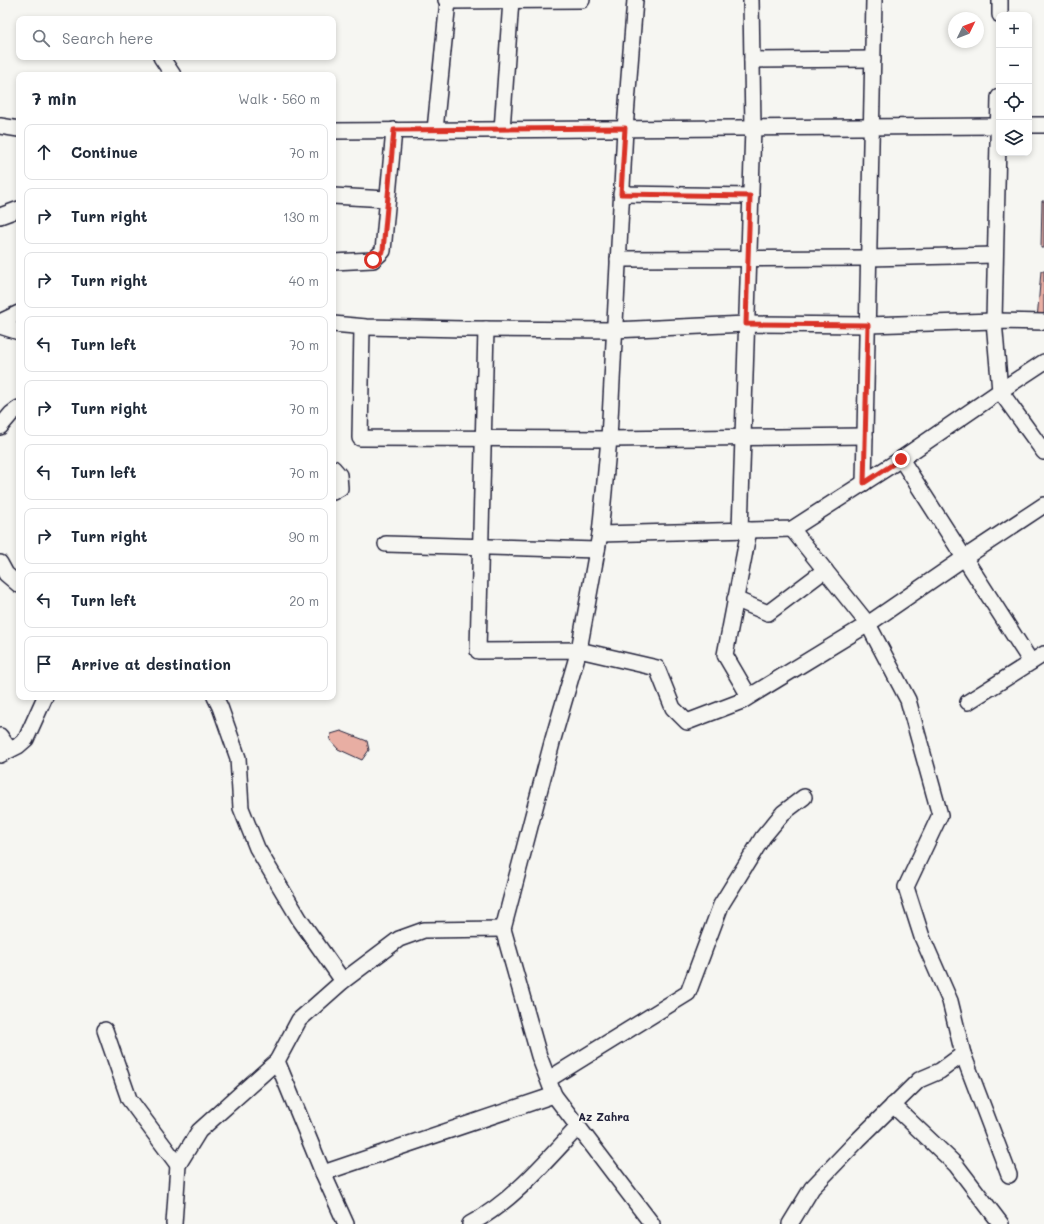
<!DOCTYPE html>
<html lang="en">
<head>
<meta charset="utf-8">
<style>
  :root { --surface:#fff; --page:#f2f2f3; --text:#1f2937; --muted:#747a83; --line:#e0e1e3 }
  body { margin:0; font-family:Mali,sans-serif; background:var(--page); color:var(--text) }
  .controls { position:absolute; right:12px; top:12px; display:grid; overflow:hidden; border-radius:8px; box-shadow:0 2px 6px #0003 }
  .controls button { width:36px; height:36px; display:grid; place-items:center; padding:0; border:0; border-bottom:1px solid var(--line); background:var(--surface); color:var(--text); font:20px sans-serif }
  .compass { position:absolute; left:948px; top:12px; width:36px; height:36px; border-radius:50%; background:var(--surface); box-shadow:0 2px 6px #0003; rotate:47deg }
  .stop { position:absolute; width:12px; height:12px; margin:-9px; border:3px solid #d93025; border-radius:50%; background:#fff }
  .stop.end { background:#d93025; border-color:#fff; box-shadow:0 1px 4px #0008 }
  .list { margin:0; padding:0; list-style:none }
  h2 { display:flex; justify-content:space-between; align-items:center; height:52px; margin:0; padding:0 16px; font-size:17px }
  h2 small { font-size:13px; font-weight:400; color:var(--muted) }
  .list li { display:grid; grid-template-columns:26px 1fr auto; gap:12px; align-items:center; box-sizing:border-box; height:56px; margin:0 8px 8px; padding:0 8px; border:1px solid var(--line); border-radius:8px }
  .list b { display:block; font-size:15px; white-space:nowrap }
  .list em { font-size:13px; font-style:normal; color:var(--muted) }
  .icon { flex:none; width:22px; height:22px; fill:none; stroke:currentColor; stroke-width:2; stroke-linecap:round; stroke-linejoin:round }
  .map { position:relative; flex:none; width:1044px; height:1224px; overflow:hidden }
  .search { position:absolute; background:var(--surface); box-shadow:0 2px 6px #0003; left:16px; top:16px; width:320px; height:44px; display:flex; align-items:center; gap:10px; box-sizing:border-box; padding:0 14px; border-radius:8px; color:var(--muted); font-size:15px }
  .panel { position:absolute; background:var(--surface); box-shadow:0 2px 6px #0003; left:16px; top:72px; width:320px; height:628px; border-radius:8px }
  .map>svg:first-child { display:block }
  .building { fill:#e8aea3; stroke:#22223b }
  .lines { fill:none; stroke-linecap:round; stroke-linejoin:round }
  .minor-casing { stroke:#22223b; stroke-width:18 }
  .minor { stroke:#f6f6f2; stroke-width:15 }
  .route { stroke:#d93025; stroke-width:5 }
  .labels { text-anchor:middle; stroke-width:3.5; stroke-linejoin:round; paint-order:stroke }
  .neighbourhood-label { font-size:11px; font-weight:bold; fill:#22223b; stroke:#f6f6f2 }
</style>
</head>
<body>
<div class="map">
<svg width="1044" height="1224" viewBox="0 0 1044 1224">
  <rect width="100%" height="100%" fill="#f6f6f2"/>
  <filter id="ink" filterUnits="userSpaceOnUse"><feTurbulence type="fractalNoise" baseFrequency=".025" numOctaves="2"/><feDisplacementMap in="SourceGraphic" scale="8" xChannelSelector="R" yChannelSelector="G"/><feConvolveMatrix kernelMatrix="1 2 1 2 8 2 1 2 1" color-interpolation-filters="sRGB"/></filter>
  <g filter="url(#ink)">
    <g class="building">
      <path d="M1042,201h2v47h-3z"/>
      <path d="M1041,271h3v48l-7,1z"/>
      <path d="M341,731l26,10 2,9 -7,10 -24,-11 -8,-9 1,-6z"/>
    </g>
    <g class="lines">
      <g class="minor-casing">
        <g id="minor">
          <path d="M446,0l2,1 134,-1"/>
          <path d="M635,0l-10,129 -16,310 -9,95 -21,116 -26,89 -50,190 36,127 15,39 98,129"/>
          <path d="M1000,15v-15"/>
          <path d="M161,57l12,18"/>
          <path d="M752,60l121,-1"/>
          <path d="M999,97l-5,224 6,70 44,61"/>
          <path d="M1029,125h15"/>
          <path d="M0,126l19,3"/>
          <path d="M435,130l13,-129"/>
          <path d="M502,130l9,-130"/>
          <path d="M333,131l666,-5"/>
          <path d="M621,194l130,2"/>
          <path d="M333,196l54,3"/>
          <path d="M0,216l19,-7"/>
          <path d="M618,259l251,-1 126,-3"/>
          <path d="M333,262l40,-2 10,-9 11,-121"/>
          <path d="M0,322l19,-9"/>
          <path d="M333,324l33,3 98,2 150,1 132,-6 122,1 126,-4 50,1"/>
          <path d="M0,326l19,6"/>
          <path d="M362,327l-2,111 249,1 256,-3"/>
          <path d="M486,329l-8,322 101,-1 78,18 16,40 14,14 55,-21 126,-77 96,-66 80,-53"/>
          <path d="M0,427l11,-13 8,-6"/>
          <path d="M901,459l130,203"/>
          <path d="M333,468l6,7 1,13 -7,4"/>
          <path d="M864,483l10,-483"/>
          <path d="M740,530l13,-402 -2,-128"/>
          <path d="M749,530l-24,125 24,41"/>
          <path d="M600,534l192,-5 109,-70 99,-68 44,-29"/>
          <path d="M386,544l211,6"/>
          <path d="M0,563l6,11 13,11"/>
          <path d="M735,599l33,14 57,-43"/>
          <path d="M215,697l5,10 18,51 3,50 16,40 43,72 43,61"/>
          <path d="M968,702l76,-48"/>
          <path d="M0,736l10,14"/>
          <path d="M0,755l18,-9 8,-7 19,-42"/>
          <path d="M105,1030l24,69 49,66"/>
          <path d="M963,1054l46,121"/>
          <path d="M277,1061l46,112 23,51"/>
          <path d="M549,1079l139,-86 33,-88 42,-68 20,-24 21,-16"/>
          <path d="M893,1105l63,60 45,59"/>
          <path d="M323,1173l231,-78"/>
          <path d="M174,1224l4,-59 21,-34 78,-70 22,-41 44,-39 56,-42 25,-9 79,-1"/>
          <path d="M470,1224c42,-22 76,-63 108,-97"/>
          <path d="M790,1224l22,-36 46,-48 61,-60 21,-9 23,-17 -13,-53 -28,-64 -16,-50 34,-72 -32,-115 -40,-76 -76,-95"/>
        </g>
      </g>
      <use href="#minor" class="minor"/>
    </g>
  </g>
  <g class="lines" filter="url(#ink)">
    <path class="route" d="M373,260l10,-9 11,-121 231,-2 -4,66 129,2 -4,128 122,1 -4,158 37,-24"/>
  </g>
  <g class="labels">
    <g class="neighbourhood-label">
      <text x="604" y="1121">Az Zahra</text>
    </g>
  </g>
</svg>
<div class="controls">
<button>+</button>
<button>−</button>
<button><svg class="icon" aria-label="locate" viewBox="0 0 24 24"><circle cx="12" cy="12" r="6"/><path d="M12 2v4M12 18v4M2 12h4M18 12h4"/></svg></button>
<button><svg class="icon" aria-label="layers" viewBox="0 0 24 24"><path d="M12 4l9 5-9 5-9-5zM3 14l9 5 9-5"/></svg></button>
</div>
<svg class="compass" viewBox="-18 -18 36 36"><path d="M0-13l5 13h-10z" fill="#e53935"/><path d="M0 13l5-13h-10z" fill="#747a83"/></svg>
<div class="stop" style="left:373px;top:260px"></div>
<div class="stop end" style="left:901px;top:459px"></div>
<div class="search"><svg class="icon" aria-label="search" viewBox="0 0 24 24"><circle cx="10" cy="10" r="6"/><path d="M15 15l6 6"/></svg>Search here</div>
<section class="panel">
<h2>7 min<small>Walk · 560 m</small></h2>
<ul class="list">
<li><svg class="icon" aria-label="ahead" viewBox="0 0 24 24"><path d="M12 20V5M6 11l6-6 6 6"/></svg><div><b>Continue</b></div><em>70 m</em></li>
<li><svg class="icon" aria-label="right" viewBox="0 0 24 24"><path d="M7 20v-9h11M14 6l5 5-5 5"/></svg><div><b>Turn right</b></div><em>130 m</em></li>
<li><svg class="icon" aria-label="right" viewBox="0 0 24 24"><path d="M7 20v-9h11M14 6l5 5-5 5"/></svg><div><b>Turn right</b></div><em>40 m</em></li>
<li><svg class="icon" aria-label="left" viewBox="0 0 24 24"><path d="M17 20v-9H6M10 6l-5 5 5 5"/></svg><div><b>Turn left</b></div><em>70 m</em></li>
<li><svg class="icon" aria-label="right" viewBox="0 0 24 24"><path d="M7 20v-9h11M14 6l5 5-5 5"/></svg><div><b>Turn right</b></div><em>70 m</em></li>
<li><svg class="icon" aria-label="left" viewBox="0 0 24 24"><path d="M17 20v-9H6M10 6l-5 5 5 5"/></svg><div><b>Turn left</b></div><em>70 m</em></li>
<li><svg class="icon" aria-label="right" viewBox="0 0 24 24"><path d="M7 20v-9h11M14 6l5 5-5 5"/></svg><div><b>Turn right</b></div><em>90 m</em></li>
<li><svg class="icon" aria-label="left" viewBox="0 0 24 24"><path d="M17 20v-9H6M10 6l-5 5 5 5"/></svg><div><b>Turn left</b></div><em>20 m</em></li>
<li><svg class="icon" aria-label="arrive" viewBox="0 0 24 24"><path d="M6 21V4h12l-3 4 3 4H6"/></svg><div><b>Arrive at destination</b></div></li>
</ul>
</section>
</div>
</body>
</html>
